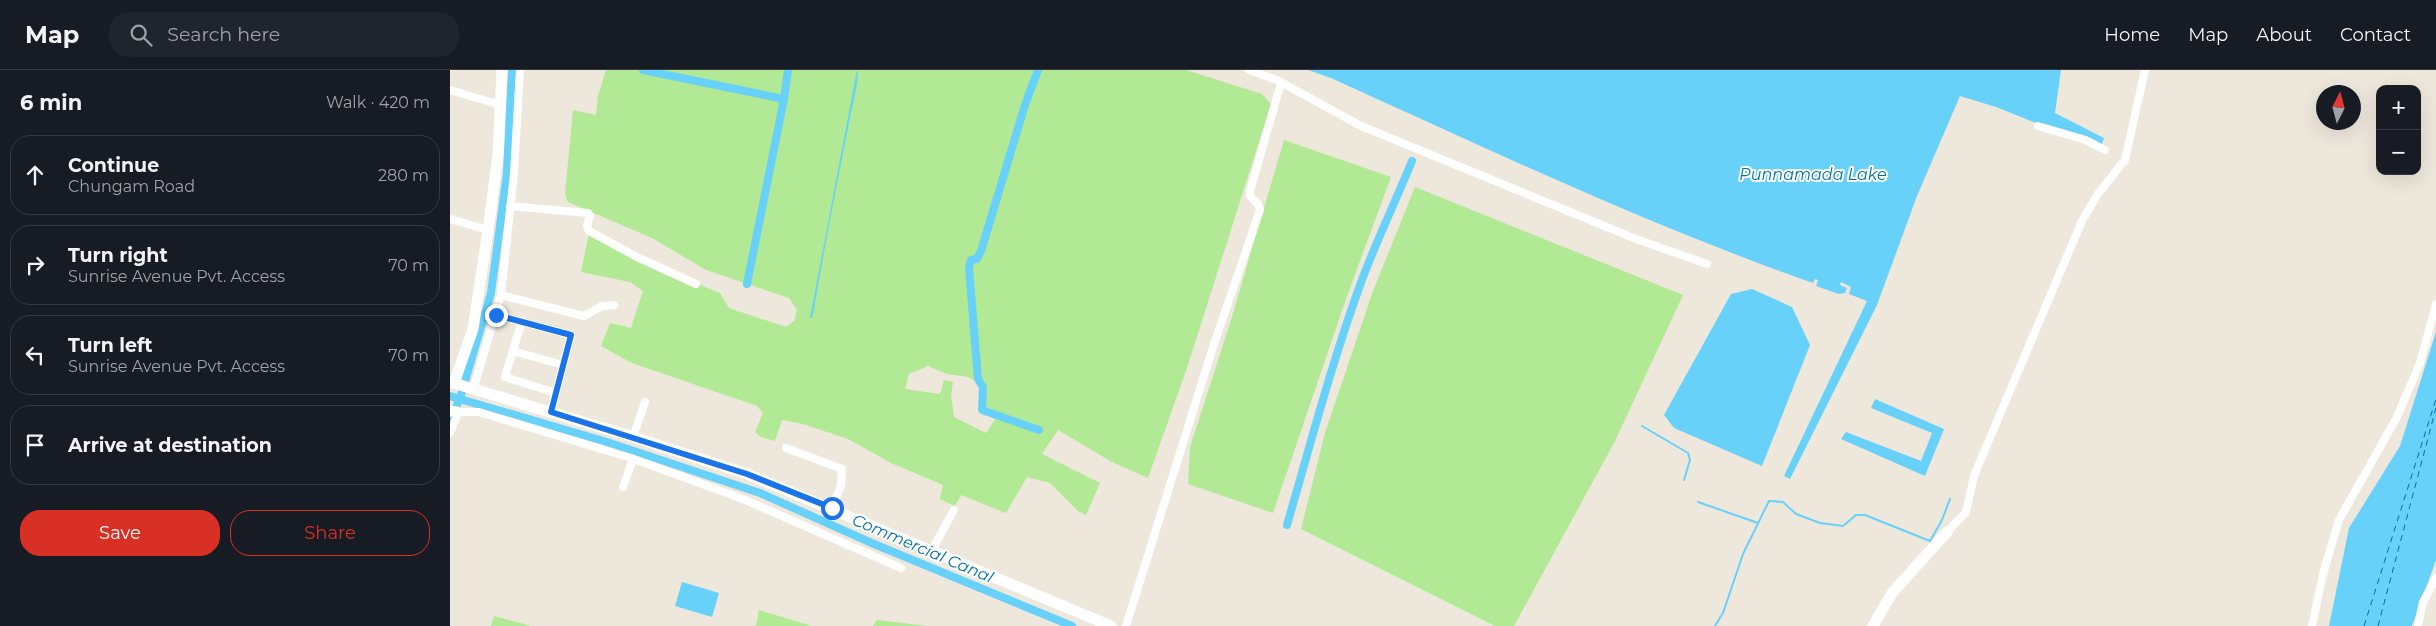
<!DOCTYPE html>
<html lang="en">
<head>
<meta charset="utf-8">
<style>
  :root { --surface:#171b24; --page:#20242c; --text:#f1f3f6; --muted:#9ea1a6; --line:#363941; --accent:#d93025 }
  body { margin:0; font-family:Montserrat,sans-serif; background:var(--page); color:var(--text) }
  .controls { position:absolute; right:15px; top:15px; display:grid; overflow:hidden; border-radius:10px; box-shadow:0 5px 20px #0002 }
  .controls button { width:45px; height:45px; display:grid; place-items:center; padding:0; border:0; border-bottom:1px solid var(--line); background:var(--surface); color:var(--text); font:25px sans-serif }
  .compass { position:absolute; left:1866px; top:15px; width:45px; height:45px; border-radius:50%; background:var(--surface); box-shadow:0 5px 20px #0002; rotate:6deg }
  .stop { position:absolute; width:15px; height:15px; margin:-11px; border:4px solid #1a73e8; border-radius:50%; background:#fff }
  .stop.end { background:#1a73e8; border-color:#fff; box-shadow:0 1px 5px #0008 }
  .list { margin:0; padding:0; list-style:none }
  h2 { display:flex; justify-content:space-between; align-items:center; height:65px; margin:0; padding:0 20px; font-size:21px }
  h2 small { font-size:16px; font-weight:400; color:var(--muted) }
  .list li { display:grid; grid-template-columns:32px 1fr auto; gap:15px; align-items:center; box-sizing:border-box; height:80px; margin:0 10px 10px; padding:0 10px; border:1px solid var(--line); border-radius:20px }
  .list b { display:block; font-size:19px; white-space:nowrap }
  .list p { margin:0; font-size:16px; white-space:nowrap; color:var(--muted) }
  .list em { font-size:16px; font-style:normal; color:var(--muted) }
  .actions { display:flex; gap:10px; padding:15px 20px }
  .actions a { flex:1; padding:11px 0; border:1px solid var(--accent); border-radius:20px; text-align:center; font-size:18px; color:var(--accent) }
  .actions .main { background:var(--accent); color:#fff }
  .icon { flex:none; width:28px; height:28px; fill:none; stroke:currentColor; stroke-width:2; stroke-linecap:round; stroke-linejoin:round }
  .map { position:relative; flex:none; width:1986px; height:556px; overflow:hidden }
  header { display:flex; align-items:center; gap:30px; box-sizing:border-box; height:70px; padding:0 25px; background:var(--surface); border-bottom:1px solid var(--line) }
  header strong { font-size:24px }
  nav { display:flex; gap:28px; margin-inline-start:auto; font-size:18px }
  .search { width:350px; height:45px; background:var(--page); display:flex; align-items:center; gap:12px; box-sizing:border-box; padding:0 18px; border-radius:20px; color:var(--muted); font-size:19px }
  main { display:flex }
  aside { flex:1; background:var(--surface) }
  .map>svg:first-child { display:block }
  .green { fill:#b1e994; fill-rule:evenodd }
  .water { fill:#67d1f9 }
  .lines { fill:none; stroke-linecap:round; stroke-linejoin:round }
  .stream { stroke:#67d1f9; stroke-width:2 }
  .canal { stroke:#67d1f9; stroke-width:8 }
  .ferry { stroke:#026ea9; stroke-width:1; stroke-dasharray:6 5; stroke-linecap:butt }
  .street { stroke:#fff; stroke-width:8 }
  .secondary { stroke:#fff; stroke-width:11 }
  .route { stroke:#1a73e8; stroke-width:6 }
  .labels { text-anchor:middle; stroke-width:4; stroke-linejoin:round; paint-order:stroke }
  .water-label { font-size:16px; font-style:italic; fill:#026ea9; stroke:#fff }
</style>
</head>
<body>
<header>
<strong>Map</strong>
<div class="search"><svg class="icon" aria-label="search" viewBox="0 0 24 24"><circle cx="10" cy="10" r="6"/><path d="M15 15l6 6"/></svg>Search here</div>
<nav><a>Home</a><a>Map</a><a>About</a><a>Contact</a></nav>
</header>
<main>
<aside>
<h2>6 min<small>Walk · 420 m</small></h2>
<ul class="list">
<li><svg class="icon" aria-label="ahead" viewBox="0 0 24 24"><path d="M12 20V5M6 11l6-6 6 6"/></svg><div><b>Continue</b><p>Chungam Road</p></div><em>280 m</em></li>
<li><svg class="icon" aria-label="right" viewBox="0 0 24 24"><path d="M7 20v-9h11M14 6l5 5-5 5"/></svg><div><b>Turn right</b><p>Sunrise Avenue Pvt. Access</p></div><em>70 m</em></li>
<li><svg class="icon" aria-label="left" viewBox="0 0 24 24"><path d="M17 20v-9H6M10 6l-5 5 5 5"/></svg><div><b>Turn left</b><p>Sunrise Avenue Pvt. Access</p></div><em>70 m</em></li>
<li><svg class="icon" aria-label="arrive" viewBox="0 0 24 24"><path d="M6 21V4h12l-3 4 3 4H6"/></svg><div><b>Arrive at destination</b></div></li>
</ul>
<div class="actions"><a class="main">Save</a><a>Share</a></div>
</aside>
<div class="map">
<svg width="1986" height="556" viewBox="0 0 1986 556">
  <rect width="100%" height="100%" fill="#eee7dc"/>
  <g class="green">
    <path d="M156,0h580l76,24 9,10 -84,264 -39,110 -36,-16 -54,-32 -16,24 58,29 -14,32 -8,-4 -28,-28 -23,-6 -21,36 -45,-18 -6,11 -15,-7 3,-14 -52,-22 -43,-24 -45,-15 -21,-4 -7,21 -14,-4 -6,-5 8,-19 -6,-7 -125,-43 -31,-17 9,-23 21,5 12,-37 -13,-9 -49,-10 8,-39 76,38 55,22 9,15 57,19 8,-6 3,-11 -8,-12 -83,-28 -54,-32 -84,-36 -3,-8 8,-84 23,5 2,-19zM478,296l19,8 21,3 19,10 -6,25 15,6 -10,15 -32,-16 -3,-22 2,-13 -9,-2 -4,14 -35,-5 4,-15z"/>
    <path d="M834,70l107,37 -45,122 -73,214 -85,-29 2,-37 41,-127z"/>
    <path d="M965,117l268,108 -68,146 -101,185h-19l-194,-97 24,-96 48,-142z"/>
    <path d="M309,540l53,16h-56z"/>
    <path d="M44,546l37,10h-40z"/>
    <path d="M427,550l51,6h-55z"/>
  </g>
  <g class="water">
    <path d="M407,0c3,5 -4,34 -6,43 -13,66 -26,130 -37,196l-2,9h-2z"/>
    <path d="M858,0h753l-6,43 49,25 -2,6 -6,3 -100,-40 -36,-11 -43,100 -40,109 -87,174 -6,-3 83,-175 -18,-7 2,-7 -10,-5 -1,3 7,3 -2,5 -6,1 -23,-8 2,-6 -3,-1 -2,4c-165,-58 -323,-133 -482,-205z"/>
    <path d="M1302,219l40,18 18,38 -48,121 -88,-38 -10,-13 67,-121z"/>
    <path d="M1986,262v228l-24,66h-83l20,-98 51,-82z"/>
    <path d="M1425,329l69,30 -19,47 -84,-37 5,-7 75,29 11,-28 -61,-25z"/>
    <path d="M232,512l37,11 -7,24 -37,-11z"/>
  </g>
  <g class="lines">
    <g class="stream">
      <path d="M1192,356l46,27 2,7 -6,20"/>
      <path d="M1248,432l60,21"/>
      <path d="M1265,556l8,-13 20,-59 26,-53 14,1 13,12 24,9 23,3 13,-11h9l65,26 12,-21 8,-21"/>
    </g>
    <g class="canal">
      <path d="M193,0l141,29 4,-29"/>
      <path d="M588,0l-13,35 -44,146 -4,8 -6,1 -2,8 9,111 5,8 -1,23 57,20"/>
      <path d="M297,214l37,-185"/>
      <path d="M0,326l157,46 153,51 114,51 198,82"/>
      <path d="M0,351l10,-23 31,-105 16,-120 5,-103"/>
      <path d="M837,455c24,-83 46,-167 76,-248 15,-39 33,-77 49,-116"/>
    </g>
    <g class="ferry">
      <path d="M1914,556l72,-227"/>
      <path d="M1928,556l58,-218"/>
    </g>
    <g class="street">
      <path d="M799,0l28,10 84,46 275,113 71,25"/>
      <path d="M0,20l50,15"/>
      <path d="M1588,56l48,14 19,10"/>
      <path d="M60,136l78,7 2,3 -3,10 2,5 48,26 59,27"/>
      <path d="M0,149l38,11"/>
      <path d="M51,225l83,21 18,-10 12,-1"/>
      <path d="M46,245l75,20 -20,77"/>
      <path d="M72,251l-17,56 51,16"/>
      <path d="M63,281l50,14"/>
      <path d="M23,320l28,-95 13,-122 6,-103"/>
      <path d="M7,342h22l152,46 112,41 158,69"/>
      <path d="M0,363l8,-20"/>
      <path d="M183,367l12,-35"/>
      <path d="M336,378l56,21 -1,16 -9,23"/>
      <path d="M173,417l10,-28"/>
      <path d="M1497,462l19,-20 8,-36 7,-17 101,-238 15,-26 28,-35 20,-90"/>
      <path d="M482,480l22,-40"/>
      <path d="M676,556l87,-279 47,-137 -2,-6 -8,-8v-5l31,-108"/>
      <path d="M1862,556l11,-52 16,-54 58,-103 23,-54 16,-59"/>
      <path d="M1968,556l5,-24 13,-24"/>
    </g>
    <g class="secondary">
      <path d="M0,312l183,55 114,37 364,152"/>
      <path d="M4,313l19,-54 15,-99 10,-75 4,-85"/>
      <path d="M0,341l7,1"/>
      <path d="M1423,556l19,-33 55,-61"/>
    </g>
  </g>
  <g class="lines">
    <path class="route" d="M46,245l75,20 -20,77 196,62 85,34"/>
  </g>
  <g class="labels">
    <g class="water-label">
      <text x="1363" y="110">Punnamada Lake</text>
      <text transform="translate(473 478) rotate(23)" y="6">Commercial Canal</text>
    </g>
  </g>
</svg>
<div class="controls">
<button>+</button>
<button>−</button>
</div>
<svg class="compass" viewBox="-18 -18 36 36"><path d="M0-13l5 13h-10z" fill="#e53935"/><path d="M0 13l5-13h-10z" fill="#9ea1a6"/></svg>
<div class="stop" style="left:382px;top:438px"></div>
<div class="stop end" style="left:46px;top:245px"></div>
</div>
</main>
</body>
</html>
